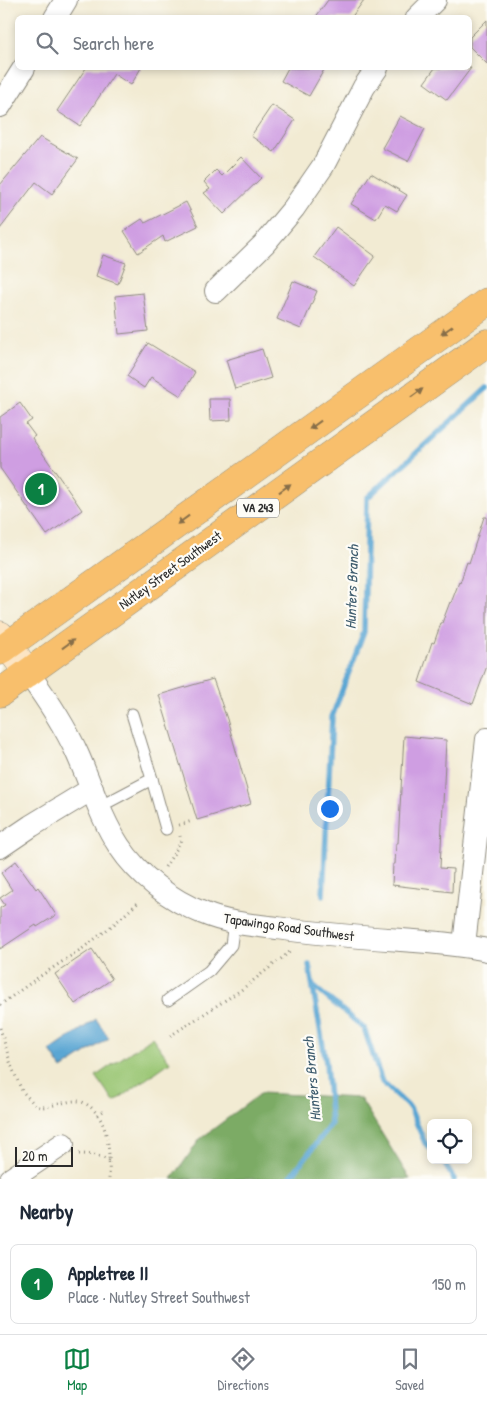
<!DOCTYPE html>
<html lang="en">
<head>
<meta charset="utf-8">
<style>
  :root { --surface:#fff; --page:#f6f6f7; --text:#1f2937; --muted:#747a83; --line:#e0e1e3; --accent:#0b8043 }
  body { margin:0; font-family:"Patrick Hand",sans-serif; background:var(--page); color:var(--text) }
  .controls { position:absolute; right:15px; bottom:15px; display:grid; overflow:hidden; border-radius:8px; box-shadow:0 2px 8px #0003 }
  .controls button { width:45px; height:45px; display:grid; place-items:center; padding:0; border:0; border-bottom:1px solid var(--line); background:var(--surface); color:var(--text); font:25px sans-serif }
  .scale { position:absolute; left:15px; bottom:12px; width:58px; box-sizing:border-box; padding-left:5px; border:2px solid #2b2b2b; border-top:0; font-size:14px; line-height:18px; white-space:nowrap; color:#2b2b2b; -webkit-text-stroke:4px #fdfcf7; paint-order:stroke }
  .you { position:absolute; left:329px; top:808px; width:18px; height:18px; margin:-12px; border:4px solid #fff; border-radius:50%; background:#1a73e8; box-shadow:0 0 0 8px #1a73e833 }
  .badge { display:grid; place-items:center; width:32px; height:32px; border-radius:50%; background:var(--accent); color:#fff; font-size:16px; font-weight:700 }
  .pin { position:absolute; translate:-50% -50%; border:2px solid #fff; box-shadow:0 1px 5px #0006 }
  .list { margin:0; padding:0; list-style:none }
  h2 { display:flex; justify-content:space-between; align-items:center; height:65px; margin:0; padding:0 20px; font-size:21px }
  h2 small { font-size:16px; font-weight:400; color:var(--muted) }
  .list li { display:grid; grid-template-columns:32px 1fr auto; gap:15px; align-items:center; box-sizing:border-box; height:80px; margin:0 10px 10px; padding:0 10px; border:1px solid var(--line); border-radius:8px }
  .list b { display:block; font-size:19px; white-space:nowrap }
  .list p { margin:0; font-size:16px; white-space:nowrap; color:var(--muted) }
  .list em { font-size:16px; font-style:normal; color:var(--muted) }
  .icon { flex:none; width:28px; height:28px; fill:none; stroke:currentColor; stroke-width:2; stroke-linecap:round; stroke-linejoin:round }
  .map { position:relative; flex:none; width:487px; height:1179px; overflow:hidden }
  .search { position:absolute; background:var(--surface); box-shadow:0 2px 8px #0003; left:15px; right:15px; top:15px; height:55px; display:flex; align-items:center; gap:12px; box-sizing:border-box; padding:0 18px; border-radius:8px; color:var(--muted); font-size:19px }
  .sheet { height:155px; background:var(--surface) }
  nav { display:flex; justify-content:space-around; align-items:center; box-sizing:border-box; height:70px; border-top:1px solid var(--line); background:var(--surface); font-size:14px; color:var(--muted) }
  nav a { display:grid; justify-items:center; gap:2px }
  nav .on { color:var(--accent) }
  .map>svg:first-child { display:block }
  .green { fill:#9ac673; stroke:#62784f }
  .forest { fill:#7bab65; stroke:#536b48 }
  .water { fill:#5aa6d3; stroke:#42687f }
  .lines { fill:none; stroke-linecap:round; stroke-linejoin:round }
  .stream { stroke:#5aa6d3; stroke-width:5.5 }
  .building { fill:#cf9ee2 }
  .lane-casing { stroke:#8e8b7f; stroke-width:13 }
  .street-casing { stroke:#8e8b7f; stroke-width:24 }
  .secondary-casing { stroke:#8e8b7f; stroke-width:29 }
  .primary-casing { stroke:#8e8b7f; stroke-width:29 }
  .path { stroke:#8e8b7f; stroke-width:3; stroke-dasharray:1 4; stroke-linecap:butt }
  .lane { stroke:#fff; stroke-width:11 }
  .street { stroke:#fff; stroke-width:22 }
  .secondary { stroke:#fce5c4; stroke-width:28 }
  .primary { stroke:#f8bf6c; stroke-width:28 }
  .oneway { fill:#876e48 }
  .labels { text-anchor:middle; stroke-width:4.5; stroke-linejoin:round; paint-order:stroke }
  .shield { fill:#fdfcf7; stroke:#6a6a68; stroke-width:1 }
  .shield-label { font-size:12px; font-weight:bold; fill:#2b2b2b }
  .street-label { font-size:14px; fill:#2b2b2b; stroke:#fdfcf7 }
  .water-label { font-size:15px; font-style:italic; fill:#3e5c6e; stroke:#fdfcf7 }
</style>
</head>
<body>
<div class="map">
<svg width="487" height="1179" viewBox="0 0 487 1179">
  <rect width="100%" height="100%" fill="#fdfcf7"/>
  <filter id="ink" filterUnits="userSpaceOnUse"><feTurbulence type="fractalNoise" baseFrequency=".02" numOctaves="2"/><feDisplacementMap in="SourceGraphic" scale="10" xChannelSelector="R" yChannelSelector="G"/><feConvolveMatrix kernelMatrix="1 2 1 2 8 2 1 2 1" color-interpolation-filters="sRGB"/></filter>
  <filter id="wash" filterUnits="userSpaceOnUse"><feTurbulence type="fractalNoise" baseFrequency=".0096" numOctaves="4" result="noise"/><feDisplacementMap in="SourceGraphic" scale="20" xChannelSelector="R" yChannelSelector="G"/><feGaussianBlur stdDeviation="1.12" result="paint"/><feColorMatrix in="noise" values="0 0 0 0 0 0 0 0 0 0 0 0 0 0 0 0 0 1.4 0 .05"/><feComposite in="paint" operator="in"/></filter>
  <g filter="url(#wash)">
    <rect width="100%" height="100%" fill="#f2ebd3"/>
    <path class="green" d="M152,1037l18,25 -56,40 -18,-26z"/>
    <path class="forest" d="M261,1093l99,5 50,81h-238l28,-40z"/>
    <path class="water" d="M96,1019l13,19 -47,31 -12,-18z"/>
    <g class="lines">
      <g class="stream">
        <path d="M323,895l9,-178 32,-85 3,-134 120,-110"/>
        <path d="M313,986l51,42 18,54 28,26 15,35 6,6"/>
        <path d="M442,1160l12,19"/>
        <path d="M289,1179l42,-55 -5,-61 -17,-98"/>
      </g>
    </g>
    <g id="blocks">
      <g class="building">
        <path d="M328,0h36l-13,18h-36z"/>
        <path d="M487,20v44l-17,-17v-10z"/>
        <path d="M86,68h55l-10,17 -17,-11 -34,52 -23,-15z"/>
        <path d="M288,68h37l-16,28 -28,-15z"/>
        <path d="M435,68h36l-24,32 -23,-17z"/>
        <path d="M272,105l23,15 -21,32 -23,-16z"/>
        <path d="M400,116l25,13 -17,32 -26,-13z"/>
        <path d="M40,137l38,22 -26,35 -16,-12 -36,47v-44z"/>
        <path d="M241,157l20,21 -37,36 -20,-21 6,-4 -6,-7 12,-12 6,6z"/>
        <path d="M371,173l36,22 -10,16 -12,-7 -9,15 -25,-15z"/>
        <path d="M186,202l12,24 -33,16 -2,-6 -25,17 -14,-22 18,-12 3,4z"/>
        <path d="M336,227l39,29 -21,30 -40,-29z"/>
        <path d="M103,255l23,8 -8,21 -22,-8z"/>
        <path d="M293,281l24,10 -16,38 -24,-10z"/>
        <path d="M143,293l5,38 -29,3 -4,-38z"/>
        <path d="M148,343l47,29 -14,24 -30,-19 -7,11 -17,-12z"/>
        <path d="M262,349l9,29 -36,11 -9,-29z"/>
        <path d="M209,399h21l1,21 -21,1z"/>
        <path d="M20,403l12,17 -6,4 9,12 -3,2 50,72 -35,25 -47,-67v-51z"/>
        <path d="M484,517h3v149l-14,38 -54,-22 13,-40 2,1 7,-20h1l8,-21 1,1 8,-21 1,1 7,-21 2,1z"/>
        <path d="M213,679l14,40 24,85 -54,16 -38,-125z"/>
        <path d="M404,736l42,4 -6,128 13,1 -1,23 -60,-7 1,-21h2l1,-21h2z"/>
        <path d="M16,861l20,28 2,-2 18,28 -19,12 -1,-2 -36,24v-41l5,-3 -5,-7 12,-8 -11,-17z"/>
        <path d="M92,949l20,30 -37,25 -20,-30z"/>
      </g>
    </g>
  </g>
  <g filter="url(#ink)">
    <use href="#blocks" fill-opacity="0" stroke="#8e8b7f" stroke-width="1"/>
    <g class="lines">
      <g class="lane-casing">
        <g id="lane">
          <path d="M152,779l14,50"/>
          <path d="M99,807l53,-28 -20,-65"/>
          <path d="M168,1000l41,-29 22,-26 3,-23"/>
        </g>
      </g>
      <g class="street-casing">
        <g id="street">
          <path d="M55,18l11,-18"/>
          <path d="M417,18l18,-18"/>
          <path d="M0,106l24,-38"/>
          <path d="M216,291l48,-47 30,-36 29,-42 41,-79 13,-19"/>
          <path d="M28,673c19,26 36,51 49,80 14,31 23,64 42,93 20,30 51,54 84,67 23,10 49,12 74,15 41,6 83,9 124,12 29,2 58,4 86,10"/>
          <path d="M0,847l31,-21 61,-37"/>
          <path d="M464,945l23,-206"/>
          <path d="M11,1179l52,-35"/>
        </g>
      </g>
      <g class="secondary-casing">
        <path id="secondary" d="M0,635l28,38"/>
      </g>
      <g class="primary-casing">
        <g id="primary">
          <path d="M0,651l487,-349"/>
          <path d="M0,693l487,-350"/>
        </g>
      </g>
      <g class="path">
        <path d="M179,825l13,-4"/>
        <path d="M165,867l16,-25 -1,-6"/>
        <path d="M0,1005l36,-26 47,-31 30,-23 27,-24"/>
        <path d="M0,1028l11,37 11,26 15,16c14,1 29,-7 42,-6 2,0 5,2 7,3 24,14 24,51 23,75"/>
        <path d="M170,1036l71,-46 50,-39"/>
        <path d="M98,1115l7,-5"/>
        <path d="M79,1154c11,0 22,1 31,8"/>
      </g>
      <use href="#lane" class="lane"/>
      <use href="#street" class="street"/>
      <use href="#secondary" class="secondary"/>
      <use href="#primary" class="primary"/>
    </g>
    <defs><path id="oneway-solid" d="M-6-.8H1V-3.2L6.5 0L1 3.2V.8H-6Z" transform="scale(1.25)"/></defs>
    <g class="oneway">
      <use href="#oneway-solid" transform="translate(447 330) rotate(145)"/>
      <use href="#oneway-solid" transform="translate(417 393) rotate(-36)"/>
      <use href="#oneway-solid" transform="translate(315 425) rotate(144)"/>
      <use href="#oneway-solid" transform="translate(285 488) rotate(-36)"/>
      <use href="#oneway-solid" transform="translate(183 520) rotate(144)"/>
      <use href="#oneway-solid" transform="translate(68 644) rotate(-36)"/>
    </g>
  </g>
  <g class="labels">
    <rect class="shield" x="237" y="498.5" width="42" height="19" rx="4"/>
    <g class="shield-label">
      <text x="258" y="512">VA 243</text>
    </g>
    <g class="street-label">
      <text transform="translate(170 570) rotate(-36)" y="5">Nutley Street Southwest</text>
      <text transform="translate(289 927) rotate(8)" y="5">Tapawingo Road Southwest</text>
    </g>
    <g class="water-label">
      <text transform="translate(352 587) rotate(-88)" y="5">Hunters Branch</text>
      <text transform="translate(312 1079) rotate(-95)" y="5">Hunters Branch</text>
    </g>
  </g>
</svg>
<div class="controls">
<button><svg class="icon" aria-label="locate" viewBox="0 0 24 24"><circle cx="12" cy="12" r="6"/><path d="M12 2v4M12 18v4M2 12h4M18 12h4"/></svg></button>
</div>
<div class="scale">20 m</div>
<div class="you"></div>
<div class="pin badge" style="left:41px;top:489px">1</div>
<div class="search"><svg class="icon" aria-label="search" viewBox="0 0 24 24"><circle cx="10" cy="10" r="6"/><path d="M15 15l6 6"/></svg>Search here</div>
</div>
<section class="sheet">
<h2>Nearby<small></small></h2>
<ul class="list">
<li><span class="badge">1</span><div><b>Appletree II</b><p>Place · Nutley Street Southwest</p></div><em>150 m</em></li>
</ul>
</section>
<nav>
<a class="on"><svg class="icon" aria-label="map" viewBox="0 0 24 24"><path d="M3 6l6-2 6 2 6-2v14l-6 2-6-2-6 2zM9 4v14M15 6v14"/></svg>Map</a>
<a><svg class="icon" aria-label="directions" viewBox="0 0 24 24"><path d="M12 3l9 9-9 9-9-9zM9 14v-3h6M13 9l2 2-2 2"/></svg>Directions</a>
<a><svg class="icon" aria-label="saved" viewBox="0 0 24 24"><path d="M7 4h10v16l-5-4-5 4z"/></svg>Saved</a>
</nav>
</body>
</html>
